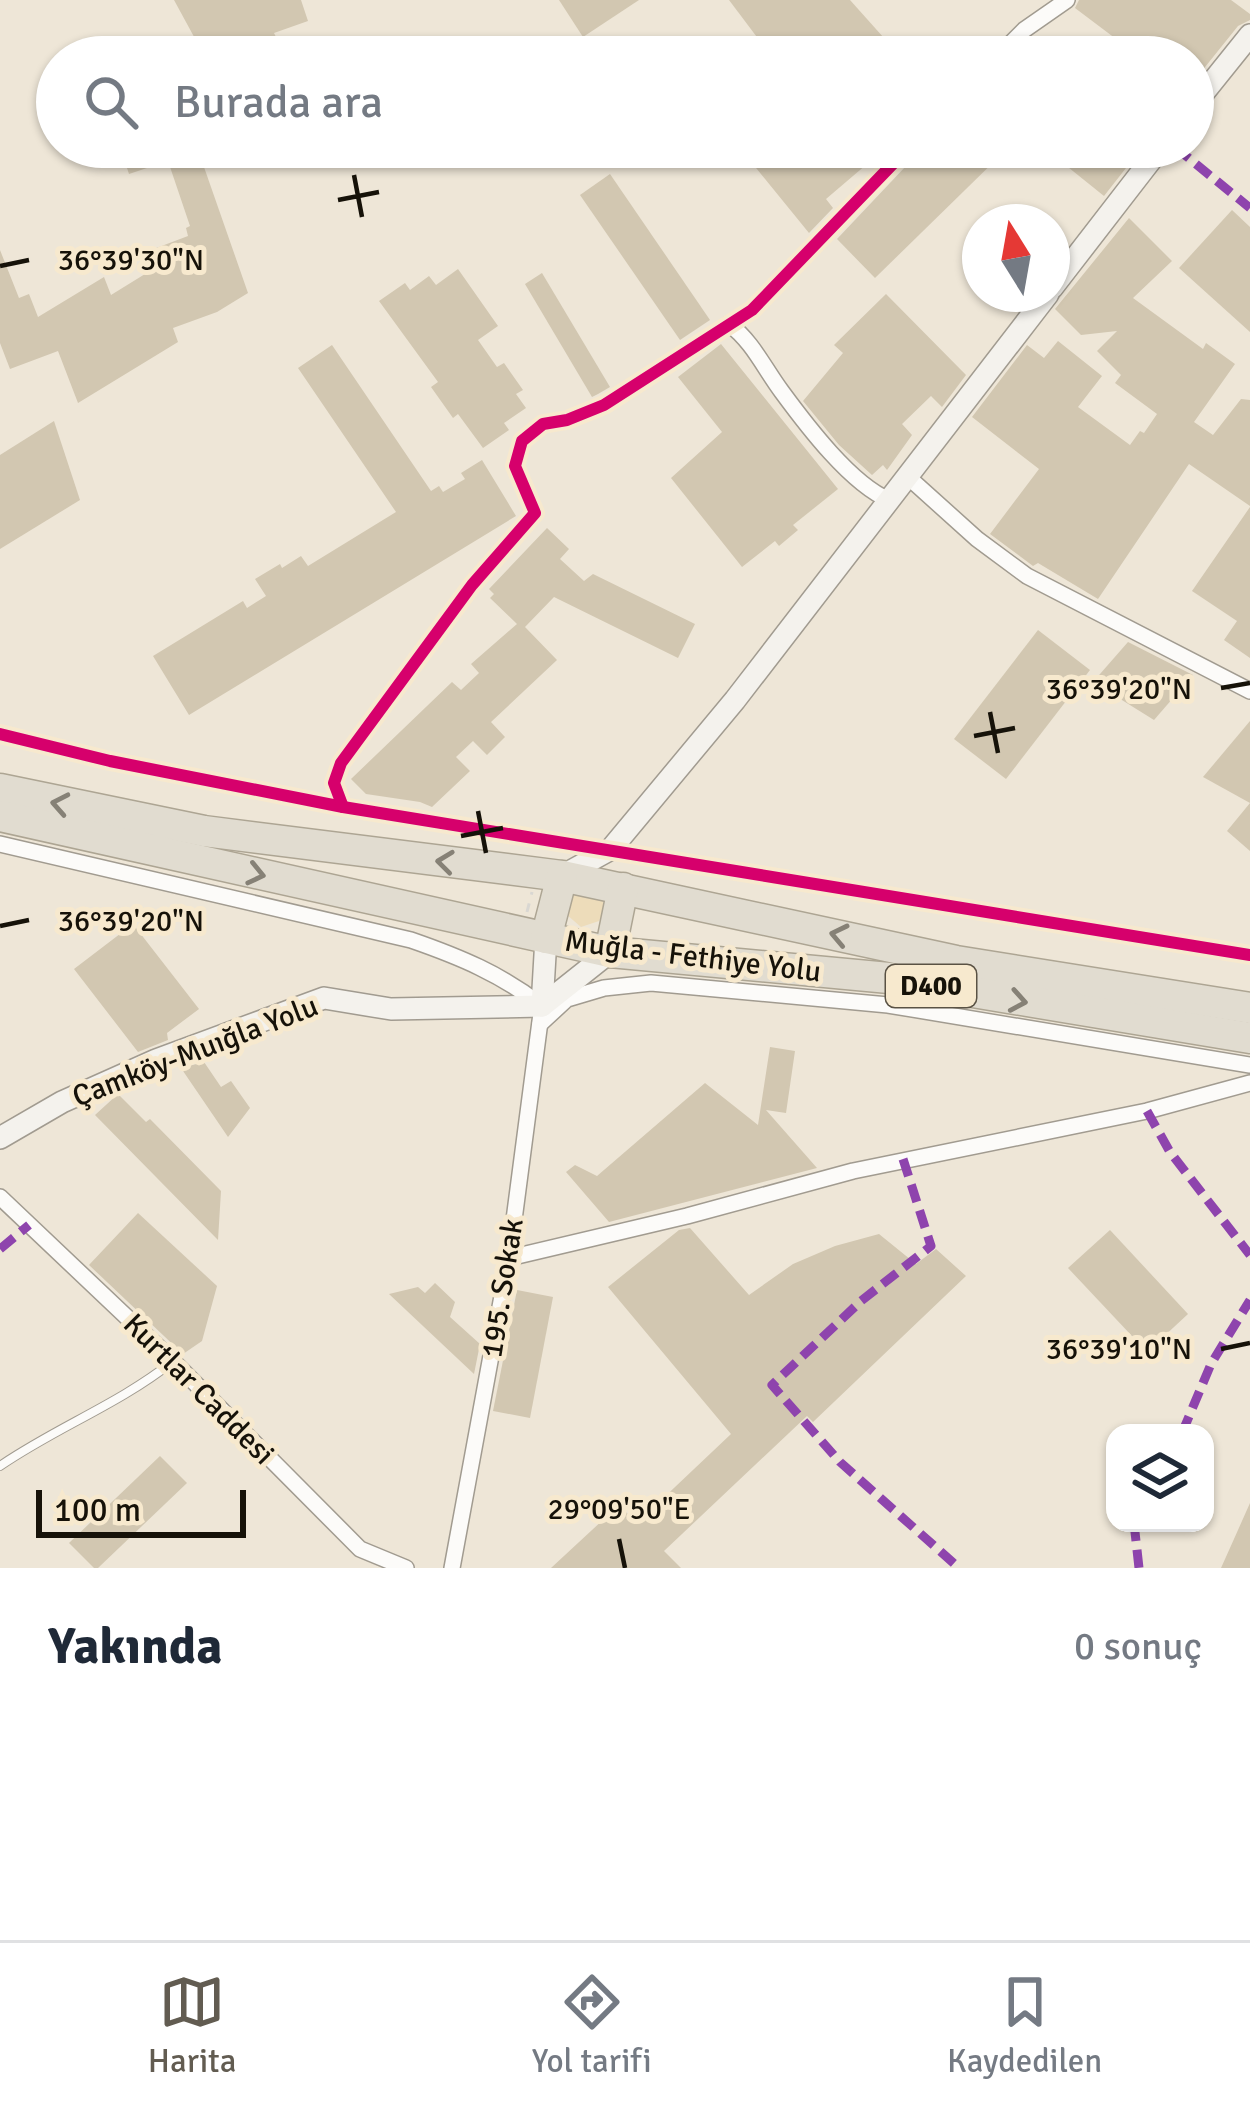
<!DOCTYPE html>
<html lang="tr">
<head>
<meta charset="utf-8">
<style>
  :root { --surface:#fff; --page:#f6f6f7; --text:#1f2937; --muted:#747a83; --line:#e0e1e3; --accent:#625c51 }
  body { margin:0; font-family:Signika,sans-serif; background:var(--page); color:var(--text) }
  .controls { position:absolute; right:36px; bottom:36px; display:grid; overflow:hidden; border-radius:24px; box-shadow:0 3px 9px #0004 }
  .controls button { width:108px; height:108px; display:grid; place-items:center; padding:0; border:0; border-bottom:3px solid var(--line); background:var(--surface); color:var(--text); font:60px sans-serif }
  .compass { position:absolute; left:962px; top:204px; width:108px; height:108px; border-radius:50%; background:var(--surface); box-shadow:0 3px 9px #0004; rotate:349deg }
  .scale { position:absolute; left:36px; bottom:30px; width:210px; box-sizing:border-box; padding-left:12px; border:6px solid #161209; border-top:0; font-size:33px; line-height:42px; white-space:nowrap; color:#161209; -webkit-text-stroke:9px #f7e9ce; paint-order:stroke }
  .list { margin:0; padding:0; list-style:none }
  h2 { display:flex; justify-content:space-between; align-items:center; height:156px; margin:0; padding:0 48px; font-size:51px }
  h2 small { font-size:39px; font-weight:400; color:var(--muted) }
  .icon { flex:none; width:66px; height:66px; fill:none; stroke:currentColor; stroke-width:2; stroke-linecap:round; stroke-linejoin:round }
  .map { position:relative; flex:none; width:1250px; height:1568px; overflow:hidden }
  .search { position:absolute; background:var(--surface); box-shadow:0 3px 9px #0004; left:36px; right:36px; top:36px; height:132px; display:flex; align-items:center; gap:30px; box-sizing:border-box; padding:0 42px; border-radius:66px; color:var(--muted); font-size:45px }
  .sheet { height:372px; background:var(--surface) }
  nav { display:flex; justify-content:space-around; align-items:center; box-sizing:border-box; height:168px; border-top:3px solid var(--line); background:var(--surface); font-size:33px; color:var(--muted) }
  nav a { display:grid; justify-items:center; gap:6px }
  nav .on { color:var(--accent) }
  .map>svg:first-child { display:block }
  .green { fill:#eddcba }
  .building { fill:#d2c7b1 }
  .lines { fill:none; stroke-linecap:round; stroke-linejoin:round }
  .lane-casing { stroke:#a19b90; stroke-width:10 }
  .street-casing { stroke:#a19b90; stroke-width:18 }
  .secondary-casing { stroke:#a19b90; stroke-width:24 }
  .highway-casing { stroke:#ada593; stroke-width:33 }
  .path { stroke:#d9d7d2; stroke-width:3; stroke-dasharray:9 9; stroke-linecap:butt }
  .lane { stroke:#fcfbf9; stroke-width:8 }
  .street { stroke:#fcfbf9; stroke-width:15 }
  .secondary { stroke:#f4f2ed; stroke-width:21 }
  .highway { stroke:#e1dcd0; stroke-width:30 }
  .quiet { stroke:#8e44ad; stroke-width:9; stroke-dasharray:18 9; stroke-linecap:butt }
  .cycleway-casing { stroke:#f7e9ce; stroke-width:20 }
  .cycleway { stroke:#d6006c; stroke-width:12 }
  .oneway { stroke:#868176 }
  .ticks { fill:none; stroke:#161209; stroke-width:4.5 }
  .labels { text-anchor:middle; stroke-width:10; stroke-linejoin:round; paint-order:stroke }
  .shield { fill:#f7e9ce; stroke:#5a5244; stroke-width:3 }
  .shield-label { font-size:27px; font-weight:bold; fill:#161209 }
  .street-label { font-size:30px; fill:#161209; stroke:#f7e9ce }
  .ticks-label { font-size:30px; text-anchor:middle; fill:#161209; stroke:#f7e9ce; stroke-width:10; stroke-linejoin:round; paint-order:stroke }
</style>
</head>
<body>
<div class="map">
<svg width="1250" height="1568" viewBox="0 0 1250 1568">
  <rect width="100%" height="100%" fill="#eee6d7"/>
  <path class="green" d="M573,891l29,5 3,13 -6,12 -18,6 -15,-13z"/>
  <g class="building">
    <path d="M174,0h127l7,21 -34,12 2,4 -42,20h-29z"/>
    <path d="M559,0h80l-56,37z"/>
    <path d="M729,0h121l51,57h-129z"/>
    <path d="M1079,0h152l19,14v6l-12,6 -45,56v-25h-53l-65,-49z"/>
    <path d="M120,147h77l51,146 -31,19 -44,16 5,14 -100,61 -20,-52 -48,18 -10,-26v-93l19,48 10,-4 9,23 66,-40 7,18 47,-29 -7,-16 37,-14 -2,-8 4,-2 -22,-65 -39,13z"/>
    <path d="M739,147h148l-61,52 7,9 -24,25z"/>
    <path d="M924,147h85l-134,131 -38,-39z"/>
    <path d="M1043,147h84l10,7 -33,42z"/>
    <path d="M610,174l100,146 -30,20 -100,-145z"/>
    <path d="M1232,210l18,17v105l-71,-64z"/>
    <path d="M1129,218l43,43 -39,37 70,51 3,-6 29,21 -41,58 19,13 28,-36 9,1v106l-61,-42 -91,135 -60,-36 -5,3 -43,-32 49,-65 -67,-52 55,-72 17,13 14,-17 44,35 -24,31 52,38 10,-14 4,2 13,-19 -42,-31 6,-8 -24,-24 20,-20 -36,4 -26,-26z"/>
    <path d="M458,269l40,57 -20,14 19,27 7,-4 19,27 -7,4 10,14 -22,15 5,7 -26,18 -25,-34 -5,4 -22,-31 7,-5 -59,-81 26,-18 5,7 19,-14 7,9z"/>
    <path d="M542,273l68,114 -12,7 -6,3 -67,-113z"/>
    <path d="M886,294l80,81 -24,32 -11,-11 -29,28 10,11 -25,35 -4,-5 -11,10 -33,-30 -36,-44 40,-48 -9,-8z"/>
    <path d="M721,344l117,145 -45,36 5,5 -19,16 -4,-5 -33,26 -71,-89 51,-46 -44,-55z"/>
    <path d="M332,345l99,146 8,-5 4,6 22,-13 -4,-6 21,-13 34,56 -327,199 -36,-59 90,-55 4,7 19,-12 -11,-17 25,-15 2,4 19,-12 7,10 88,-54 -98,-144z"/>
    <path d="M54,421l26,79 -80,49v-94z"/>
    <path d="M1250,507v151l-26,-18 13,-19 -45,-30z"/>
    <path d="M547,528l22,21 -9,10 24,22 9,-7 102,50 -17,34 -124,-61 -29,30 32,33 -66,62 14,15 -18,18 -14,-14 -17,16 14,14 -38,36 -12,-5 -54,-8 -15,-15 101,-97 9,8 18,-17 -8,-9 46,-40 -27,-26 4,-4 -5,-5z"/>
    <path d="M1038,630l52,40 -84,109 -52,-40z"/>
    <path d="M1128,642l65,33 -39,45 -61,-38z"/>
    <path d="M1250,721v82l-47,-26z"/>
    <path d="M1250,803v48l-23,-20z"/>
    <path d="M133,924l66,85 -32,24 1,7 -30,12 -64,-83z"/>
    <path d="M770,1047l25,4 -9,62 -20,-3 51,58 -208,54 -43,-50 9,-7 22,11 108,-93 53,42z"/>
    <path d="M204,1062l17,25 10,-6 19,27 -22,29 -47,-69z"/>
    <path d="M118,1094l28,28 4,-3 71,72 -3,49 -123,-125z"/>
    <path d="M138,1213l79,73 -15,55 -19,13 -94,-89z"/>
    <path d="M690,1228l59,67 44,-31 42,-18 44,-12 37,30 20,-15 30,27 -153,146 -6,-6 -143,135 17,17h-130l68,-63 18,18 94,-89 -123,-147 71,-57z"/>
    <path d="M1110,1230l78,84 -41,38 -79,-84z"/>
    <path d="M435,1283l20,19 -5,15 30,27 -6,30 -85,-80 29,-7 7,6z"/>
    <path d="M517,1290l36,7 -23,121 -37,-7z"/>
    <path d="M160,1456l27,27 -89,85h-4l-25,-25z"/>
    <path d="M1250,1503v65h-29l13,-29z"/>
  </g>
  <g class="lines">
    <g class="lane-casing">
      <path id="lane" d="M0,1466c55,-38 119,-62 172,-104"/>
    </g>
    <g class="street-casing">
      <g id="street">
        <path d="M997,57l27,-27 43,-30"/>
        <path d="M729,324c24,18 35,44 53,68 25,34 69,92 107,108"/>
        <path d="M907,476l70,63 50,37 223,115"/>
        <path d="M0,734l110,27 233,46 907,148"/>
        <path d="M343,807l-9,-24 7,-20 131,-178 63,-72 -20,-47 7,-25 21,-17 24,-4 37,-15 148,-95 157,-163"/>
        <path d="M0,844l411,96c49,17 90,34 131,66l-33,252 -57,310"/>
        <path d="M540,1024l27,-25 37,-11 47,-5 237,22 362,60"/>
        <path d="M0,1197l173,164 187,188 46,19"/>
        <path d="M509,1258l178,-42 166,-45 294,-60 103,-28"/>
      </g>
    </g>
    <g class="secondary-casing">
      <g id="secondary">
        <path d="M1193,106l57,-71"/>
        <path d="M1052,288l109,-141"/>
        <path d="M562,876l49,-27 124,-149 313,-406"/>
        <path d="M542,1006l68,-54"/>
        <path d="M542,1006l4,-68"/>
        <path d="M0,1138l62,-36 94,-42 168,-62 67,11 151,-3"/>
      </g>
    </g>
    <g class="highway-casing">
      <g id="highway">
        <path d="M0,789l204,42 358,45 394,85 294,47"/>
        <path d="M0,816l610,136 279,26 361,60"/>
        <path d="M546,938l16,-62"/>
        <path d="M610,952l13,-64"/>
      </g>
    </g>
    <path class="path" d="M527,912l5,-20"/>
    <use href="#lane" class="lane"/>
    <use href="#street" class="street"/>
    <use href="#secondary" class="secondary"/>
    <use href="#highway" class="highway"/>
    <g class="quiet">
      <path d="M1175,147l75,61"/>
      <path d="M1147,1111l23,41 80,103"/>
      <path d="M903,1159l28,87 -70,55 -89,84 68,77 119,106"/>
      <path d="M0,1249l29,-24"/>
      <path d="M1182,1433l29,-69 39,-64"/>
      <path d="M1134,1523l5,45"/>
    </g>
    <g class="cycleway-casing">
      <g id="cycleway">
        <path d="M0,734l110,27 233,46 907,148"/>
        <path d="M343,807l-9,-24 7,-20 131,-178 63,-72 -20,-47 7,-25 21,-17 24,-4 37,-15 148,-95 157,-163"/>
      </g>
    </g>
    <use href="#cycleway" class="cycleway"/>
  </g>
  <defs><path id="oneway-chevron" d="M-2-3.5L2.5 0L-2 3.5" fill="none" stroke-width="1.6" stroke-linecap="round" stroke-linejoin="round" transform="scale(3)"/></defs>
  <g class="oneway">
    <use href="#oneway-chevron" transform="translate(60 804) rotate(-169)"/>
    <use href="#oneway-chevron" transform="translate(445 862) rotate(-173)"/>
    <use href="#oneway-chevron" transform="translate(256 874) rotate(13)"/>
    <use href="#oneway-chevron" transform="translate(839 935) rotate(-168)"/>
    <use href="#oneway-chevron" transform="translate(1018 1001) rotate(10)"/>
  </g>
  <path class="ticks" d="M354,175l8,42M338,200l41,-8M0,266l29,-6M1221,688l29,-5M990,712l8,41M974,736l41,-8M478,811l8,42M461,836l42,-8M0,926l29,-6M1221,1349l29,-6M619,1539l6,29"/>
  <g class="labels">
    <rect class="shield" x="886" y="965" width="90" height="42" rx="9"/>
    <g class="shield-label">
      <text x="931" y="995">D400</text>
    </g>
    <g class="street-label">
      <text transform="translate(693 956) rotate(7)" y="10">Muğla - Fethiye Yolu</text>
      <text transform="translate(195 1051) rotate(-21)" y="10">Çamköy-Muığla Yolu</text>
      <text transform="translate(502 1288) rotate(-81)" y="10">195. Sokak</text>
      <text transform="translate(199 1389) rotate(45)" y="10">Kurtlar Caddesi</text>
    </g>
  </g>
  <g class="ticks-label">
    <text x="131" y="270">36°39'30"N</text>
    <text x="1119" y="699">36°39'20"N</text>
    <text x="131" y="931">36°39'20"N</text>
    <text x="1119" y="1359">36°39'10"N</text>
    <text x="619" y="1519">29°09'50"E</text>
  </g>
</svg>
<div class="controls">
<button><svg class="icon" aria-label="layers" viewBox="0 0 24 24"><path d="M12 4l9 5-9 5-9-5zM3 14l9 5 9-5"/></svg></button>
</div>
<svg class="compass" viewBox="-18 -18 36 36"><path d="M0-13l5 13h-10z" fill="#e53935"/><path d="M0 13l5-13h-10z" fill="#747a83"/></svg>
<div class="scale">100 m</div>
<div class="search"><svg class="icon" aria-label="search" viewBox="0 0 24 24"><circle cx="10" cy="10" r="6"/><path d="M15 15l6 6"/></svg>Burada ara</div>
</div>
<section class="sheet">
<h2>Yakında<small>0 sonuç</small></h2>
<ul class="list">
</ul>
</section>
<nav>
<a class="on"><svg class="icon" aria-label="map" viewBox="0 0 24 24"><path d="M3 6l6-2 6 2 6-2v14l-6 2-6-2-6 2zM9 4v14M15 6v14"/></svg>Harita</a>
<a><svg class="icon" aria-label="directions" viewBox="0 0 24 24"><path d="M12 3l9 9-9 9-9-9zM9 14v-3h6M13 9l2 2-2 2"/></svg>Yol tarifi</a>
<a><svg class="icon" aria-label="saved" viewBox="0 0 24 24"><path d="M7 4h10v16l-5-4-5 4z"/></svg>Kaydedilen</a>
</nav>
</body>
</html>
